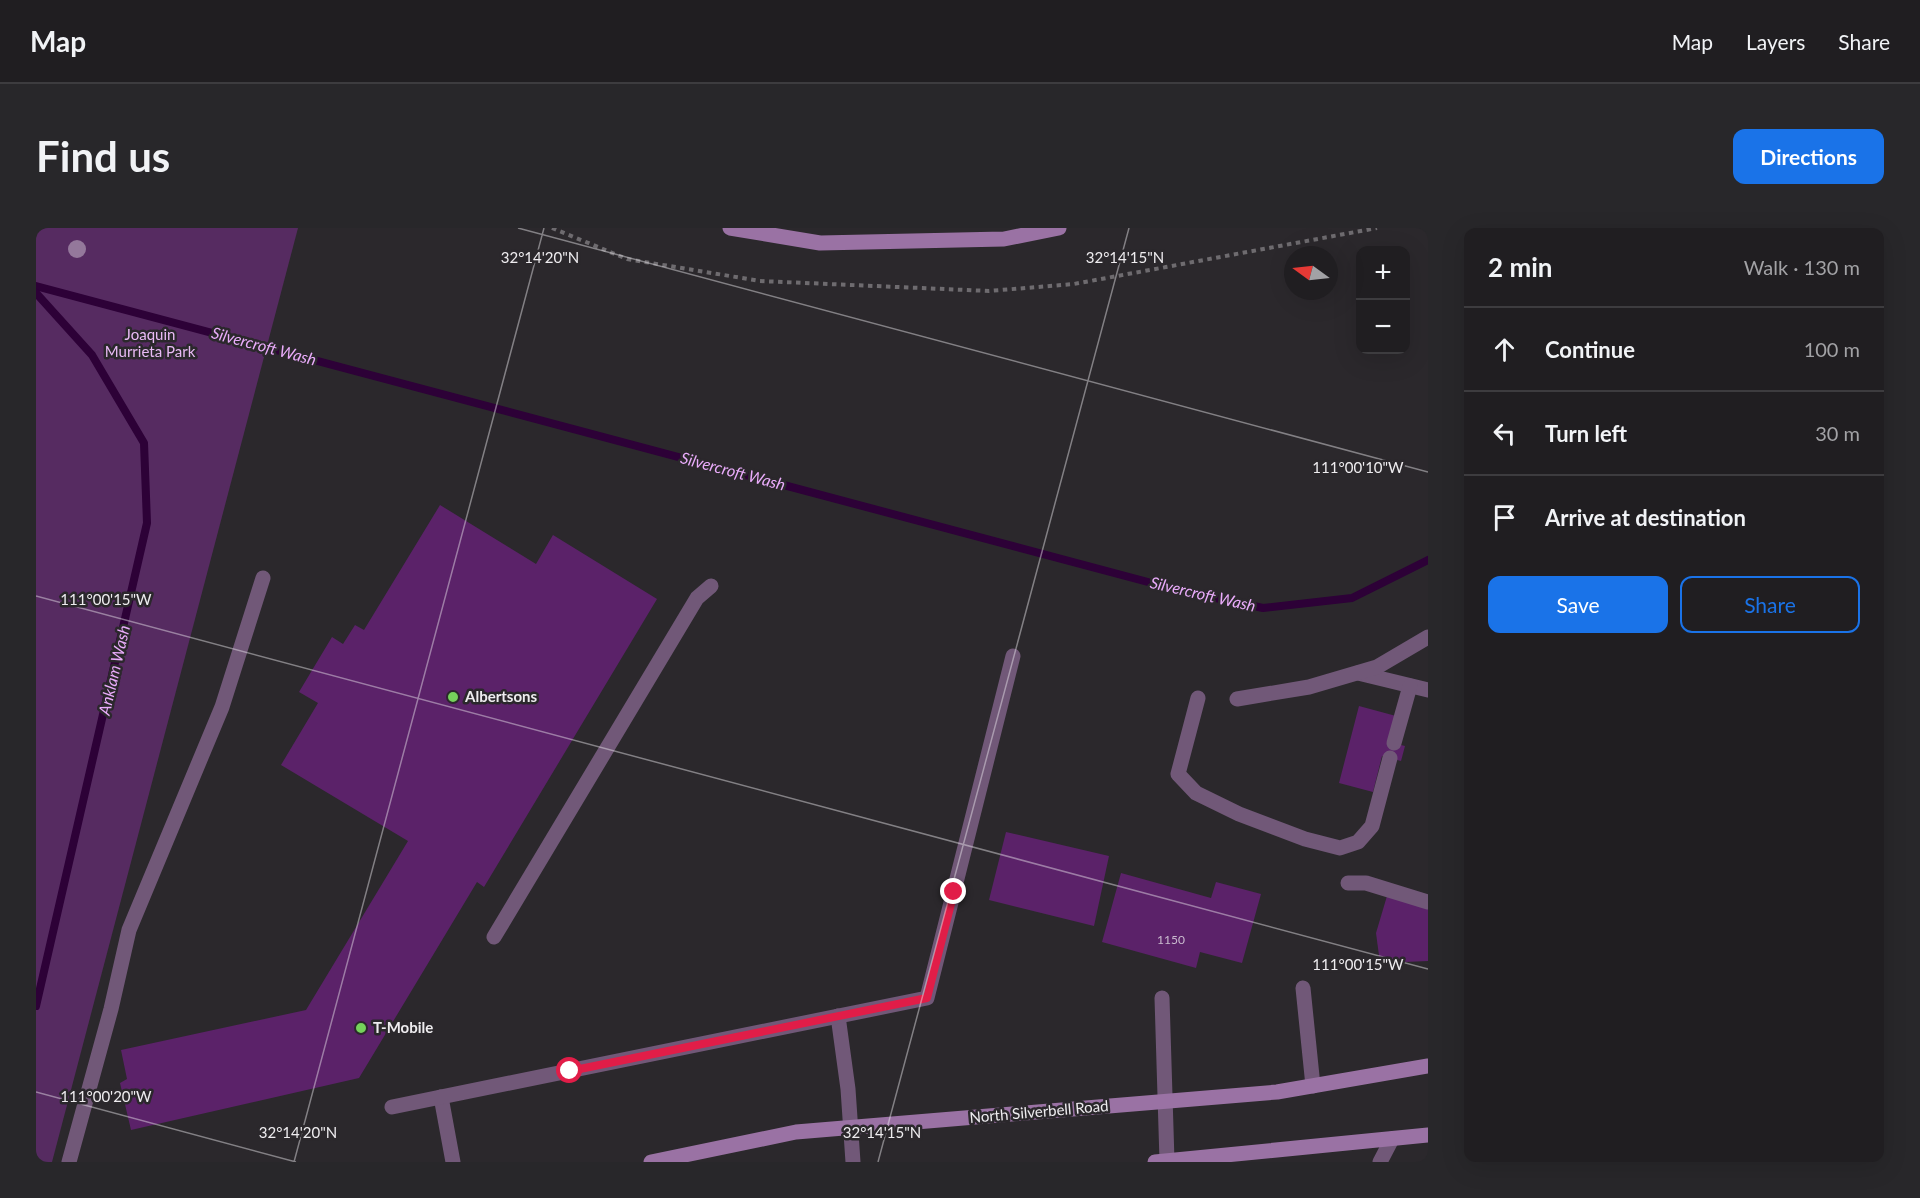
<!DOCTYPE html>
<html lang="en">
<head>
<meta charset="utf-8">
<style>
  :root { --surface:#201e21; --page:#28272a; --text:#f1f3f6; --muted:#a2a2a5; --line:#3d3c3f; --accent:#1a73e8 }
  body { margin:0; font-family:Lato,sans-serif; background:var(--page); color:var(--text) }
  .controls { position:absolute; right:18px; top:18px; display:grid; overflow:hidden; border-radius:12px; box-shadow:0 6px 24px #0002 }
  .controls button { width:54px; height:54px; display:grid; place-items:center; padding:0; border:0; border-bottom:2px solid var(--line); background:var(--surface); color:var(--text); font:30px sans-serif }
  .compass { position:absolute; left:1248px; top:18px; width:54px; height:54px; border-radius:50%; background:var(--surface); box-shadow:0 6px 24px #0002; rotate:285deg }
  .stop { position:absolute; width:18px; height:18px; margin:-14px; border:4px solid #e11d48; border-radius:50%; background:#fff }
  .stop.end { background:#e11d48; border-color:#fff; box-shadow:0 2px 6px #0008 }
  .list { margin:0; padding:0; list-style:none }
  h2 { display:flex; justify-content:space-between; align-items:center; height:78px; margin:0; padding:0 24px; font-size:26px }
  h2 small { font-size:20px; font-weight:400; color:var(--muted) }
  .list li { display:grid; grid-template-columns:39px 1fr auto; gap:18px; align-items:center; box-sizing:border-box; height:84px; padding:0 24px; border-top:2px solid var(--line) }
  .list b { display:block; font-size:22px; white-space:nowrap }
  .list em { font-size:20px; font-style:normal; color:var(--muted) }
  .actions { display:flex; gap:12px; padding:18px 24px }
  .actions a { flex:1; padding:14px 0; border:2px solid var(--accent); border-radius:12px; text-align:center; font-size:21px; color:var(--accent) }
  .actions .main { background:var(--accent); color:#fff }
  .icon { flex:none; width:33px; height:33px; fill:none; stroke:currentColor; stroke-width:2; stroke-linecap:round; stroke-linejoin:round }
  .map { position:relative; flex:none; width:1392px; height:934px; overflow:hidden; border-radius:12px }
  header { display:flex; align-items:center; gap:36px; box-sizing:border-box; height:84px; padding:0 30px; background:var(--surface); border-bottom:2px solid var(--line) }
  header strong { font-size:28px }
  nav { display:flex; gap:33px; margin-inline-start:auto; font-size:21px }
  .intro { display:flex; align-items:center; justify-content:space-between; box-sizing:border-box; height:144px; padding:0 36px }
  h1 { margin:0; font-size:42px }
  .button { padding:15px 27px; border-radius:12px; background:var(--accent); color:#fff; font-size:21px; font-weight:700 }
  main { display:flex; gap:36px; padding:0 36px }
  aside { flex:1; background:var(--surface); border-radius:12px; box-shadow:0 6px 24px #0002 }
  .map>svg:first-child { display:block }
  .green { fill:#562b61 }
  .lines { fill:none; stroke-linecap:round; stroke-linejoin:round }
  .stream { stroke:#2d0137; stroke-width:8 }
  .building { fill:#5b2269 }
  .path { stroke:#6e6b6f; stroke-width:4; stroke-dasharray:4.5 4.5; stroke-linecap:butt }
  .lane { stroke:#715878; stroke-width:15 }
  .secondary { stroke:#9a72a4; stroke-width:15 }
  .tree { fill:#94789b }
  .route { stroke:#e11d48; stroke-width:8 }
  .ticks { fill:none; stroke:#eeecef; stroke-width:1.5; stroke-opacity:0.45 }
  .poi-dot { fill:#75d25b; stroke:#2b282c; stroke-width:2 }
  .labels { text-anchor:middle; stroke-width:5; stroke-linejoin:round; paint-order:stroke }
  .number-label { font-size:12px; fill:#c9bace }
  .park-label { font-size:15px; fill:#e9baf5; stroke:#2b282c }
  .poi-label { font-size:15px; font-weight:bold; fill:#eeecef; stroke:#2b282c; text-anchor:start }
  .street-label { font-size:15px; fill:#eeecef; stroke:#2b282c }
  .water-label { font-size:16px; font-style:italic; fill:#eaacfb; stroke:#2b282c }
  .ticks-label { font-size:15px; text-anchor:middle; fill:#eeecef; stroke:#2b282c; stroke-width:5; stroke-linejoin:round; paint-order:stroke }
</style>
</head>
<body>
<header>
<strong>Map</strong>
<nav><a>Map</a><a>Layers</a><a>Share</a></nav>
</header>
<div class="intro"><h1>Find us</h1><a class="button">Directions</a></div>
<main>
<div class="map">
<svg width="1392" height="934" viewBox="0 0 1392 934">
  <rect width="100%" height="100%" fill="#2b282c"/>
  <path class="green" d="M0,0h262l-246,934h-16z"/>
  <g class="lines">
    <g class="stream">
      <path d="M0,58l1142,304 85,18 89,-10 76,-38"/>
      <path d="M0,65l56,62 52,88 3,80 -111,483"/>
    </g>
  </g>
  <g class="building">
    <path d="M404,277l96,59 17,-29 104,64 -173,288 -7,-5 -118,196 -228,52 -11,-47 7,-4 -6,-29 185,-40 102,-169 -127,-76 37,-62 -19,-11 33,-55 11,7 12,-19 9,5z"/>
    <path d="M1323,478l37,10 -7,26 16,4 -4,15 -19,-5 -9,36 -34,-9z"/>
    <path d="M970,604l103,24 -15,70 -105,-26z"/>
    <path d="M1085,645l90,25 5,-16 45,12 -19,69 -42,-11 -4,16 -94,-26z"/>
    <path d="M1351,668l41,12v53l-48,2 -4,-30z"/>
  </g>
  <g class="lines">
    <path class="path" d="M516,0l75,31 133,22 229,10 85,-7 303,-56"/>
    <g class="lane">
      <path d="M1322,445l70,17"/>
      <path d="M1162,470l-20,76 18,19 43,21 66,25 35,9 18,-6 14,-16 18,-68"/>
      <path d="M1201,471l72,-12 68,-20 51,-30"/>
      <path d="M1358,515l16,-57"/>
      <path d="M1312,655h18l62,19"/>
      <path d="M458,709l203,-339 14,-12"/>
      <path d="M1267,760l10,98"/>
      <path d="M1126,770l5,163"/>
      <path d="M802,788l10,73 5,73"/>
      <path d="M405,869l12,65"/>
      <path d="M356,879l535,-109 86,-342"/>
      <path d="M33,934l42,-153 18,-79 93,-223 41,-129"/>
      <path d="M1344,934l12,-23"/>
    </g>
    <g class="secondary">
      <path d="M694,0l90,15 184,-4 55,-11"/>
      <path d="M615,934l145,-30 481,-40 151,-26"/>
      <path d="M1119,934l273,-27"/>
    </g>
  </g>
  <circle class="tree" cx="41" cy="21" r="9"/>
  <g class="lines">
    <path class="route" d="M534,843l357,-73 27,-106"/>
  </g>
  <path class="ticks" d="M482,0l910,244M0,368l1392,373M0,864l260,70M258,934l250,-934M842,934l251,-934"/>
  <g class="poi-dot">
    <circle cx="417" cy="469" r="6"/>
    <circle cx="325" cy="800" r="6"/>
  </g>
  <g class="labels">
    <g class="number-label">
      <text x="1135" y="716">1150</text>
    </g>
    <g class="park-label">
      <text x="114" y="112">Joaquin<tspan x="114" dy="17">Murrieta Park</tspan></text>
    </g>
    <g class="poi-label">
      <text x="429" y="474">Albertsons</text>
      <text x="337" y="805">T-Mobile</text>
    </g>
    <g class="street-label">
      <text transform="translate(1003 884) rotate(-5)" y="5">North Silverbell Road</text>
    </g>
    <g class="water-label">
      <text transform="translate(228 118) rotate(15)" y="6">Silvercroft Wash</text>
      <text transform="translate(697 243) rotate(15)" y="6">Silvercroft Wash</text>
      <text transform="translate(1167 366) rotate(13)" y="6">Silvercroft Wash</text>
      <text transform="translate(78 442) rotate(-77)" y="6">Anklam Wash</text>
    </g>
  </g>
  <g class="ticks-label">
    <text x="504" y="35">32°14'20"N</text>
    <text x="1089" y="35">32°14'15"N</text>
    <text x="1322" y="245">111°00'10"W</text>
    <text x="70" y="377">111°00'15"W</text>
    <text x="1322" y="742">111°00'15"W</text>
    <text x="70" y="874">111°00'20"W</text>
    <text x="262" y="910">32°14'20"N</text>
    <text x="846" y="910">32°14'15"N</text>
  </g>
</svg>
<div class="controls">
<button>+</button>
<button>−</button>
</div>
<svg class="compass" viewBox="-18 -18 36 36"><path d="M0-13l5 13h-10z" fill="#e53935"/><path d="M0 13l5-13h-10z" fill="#a2a2a5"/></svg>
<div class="stop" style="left:534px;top:843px"></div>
<div class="stop end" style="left:918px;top:664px"></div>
</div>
<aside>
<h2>2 min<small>Walk · 130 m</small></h2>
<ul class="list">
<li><svg class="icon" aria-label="ahead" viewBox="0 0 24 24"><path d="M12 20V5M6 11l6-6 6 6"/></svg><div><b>Continue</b></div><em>100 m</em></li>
<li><svg class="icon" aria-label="left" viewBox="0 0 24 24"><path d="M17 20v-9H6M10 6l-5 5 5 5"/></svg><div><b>Turn left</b></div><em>30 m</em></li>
<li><svg class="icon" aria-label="arrive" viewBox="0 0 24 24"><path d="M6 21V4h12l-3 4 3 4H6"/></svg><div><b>Arrive at destination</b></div></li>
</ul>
<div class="actions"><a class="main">Save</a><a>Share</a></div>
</aside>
</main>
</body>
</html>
